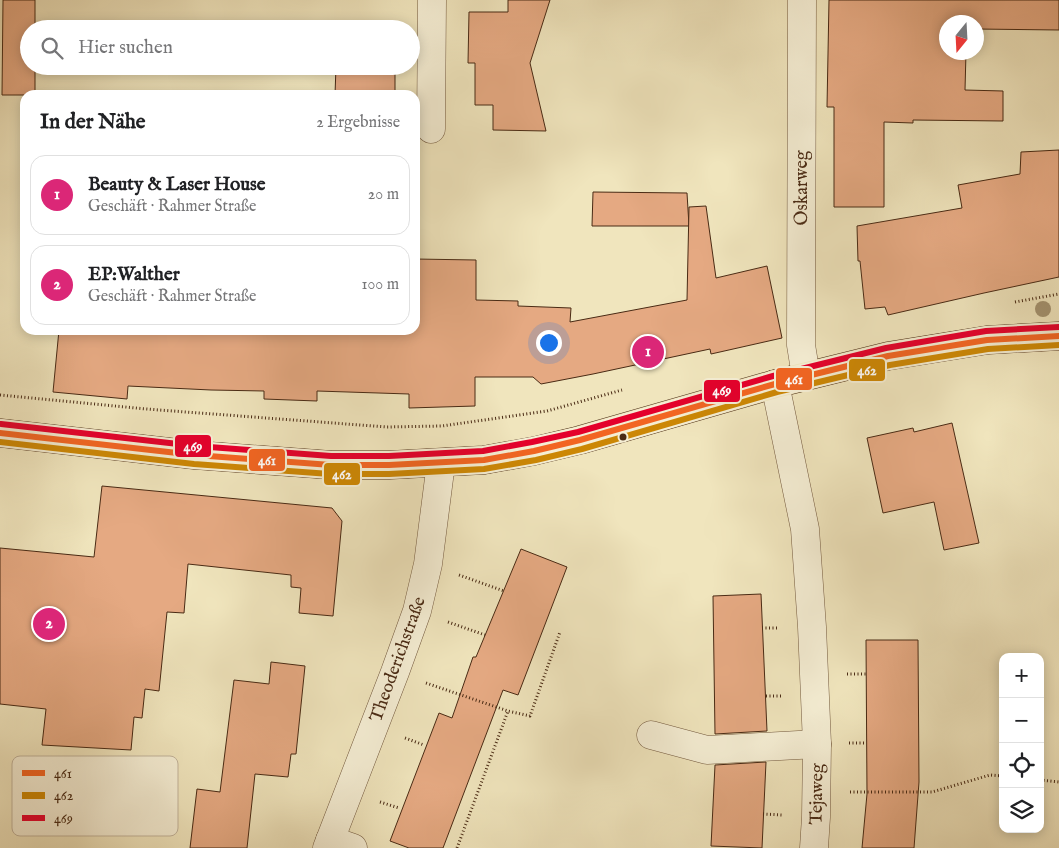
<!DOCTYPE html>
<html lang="de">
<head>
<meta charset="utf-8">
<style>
  :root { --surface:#fff; --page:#f2f2f2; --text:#202124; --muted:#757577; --line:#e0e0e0; --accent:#db2777 }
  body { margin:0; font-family:"IM FELL English",serif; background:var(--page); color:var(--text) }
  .controls { position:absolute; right:15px; bottom:15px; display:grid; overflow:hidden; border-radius:10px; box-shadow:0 2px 12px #0003 }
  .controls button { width:45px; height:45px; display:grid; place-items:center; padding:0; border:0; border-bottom:1px solid var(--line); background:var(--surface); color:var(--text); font:25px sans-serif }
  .compass { position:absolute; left:939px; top:15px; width:45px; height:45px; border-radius:50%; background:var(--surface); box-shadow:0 2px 12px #0003; rotate:198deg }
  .you { position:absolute; left:548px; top:342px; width:18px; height:18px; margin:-12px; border:4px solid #fff; border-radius:50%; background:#1a73e8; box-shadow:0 0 0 8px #1a73e833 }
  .badge { display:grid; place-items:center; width:32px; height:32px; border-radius:50%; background:var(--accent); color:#fff; font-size:16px; font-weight:700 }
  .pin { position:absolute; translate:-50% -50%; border:2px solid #fff; box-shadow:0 1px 5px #0006 }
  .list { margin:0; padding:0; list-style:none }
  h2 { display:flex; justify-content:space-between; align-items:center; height:65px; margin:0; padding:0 20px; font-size:21px }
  h2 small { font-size:16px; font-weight:400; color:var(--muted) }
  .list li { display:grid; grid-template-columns:32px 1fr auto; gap:15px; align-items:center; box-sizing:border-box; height:80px; margin:0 10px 10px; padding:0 10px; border:1px solid var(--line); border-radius:15px }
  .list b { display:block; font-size:19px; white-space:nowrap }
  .list p { margin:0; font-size:16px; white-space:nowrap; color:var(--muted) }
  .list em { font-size:16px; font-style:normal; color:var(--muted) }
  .icon { flex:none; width:28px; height:28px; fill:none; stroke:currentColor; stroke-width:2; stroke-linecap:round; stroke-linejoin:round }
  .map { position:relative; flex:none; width:1059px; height:848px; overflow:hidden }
  .search { position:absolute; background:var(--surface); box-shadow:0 2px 12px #0003; left:20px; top:20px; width:400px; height:55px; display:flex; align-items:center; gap:12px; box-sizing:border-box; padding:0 18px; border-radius:28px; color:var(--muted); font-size:19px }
  .panel { position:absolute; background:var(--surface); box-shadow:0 2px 12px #0003; left:20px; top:90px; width:400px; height:245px; border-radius:15px }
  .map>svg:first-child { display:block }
  .building { fill:#e5a982; stroke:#492a14 }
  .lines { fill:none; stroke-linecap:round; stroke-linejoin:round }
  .minor-casing { stroke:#73593e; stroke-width:29 }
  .major-casing { stroke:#492a14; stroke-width:29 }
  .path { stroke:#492a14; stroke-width:3; stroke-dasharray:1 2.5; stroke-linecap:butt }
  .minor { stroke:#f5eed4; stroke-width:28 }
  .major { stroke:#f0e5bd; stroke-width:28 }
  .bus-1-casing { stroke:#f5eed4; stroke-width:10 }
  .bus-2-casing { stroke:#f5eed4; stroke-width:10 }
  .bus-3-casing { stroke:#f5eed4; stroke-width:10 }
  .bus-1 { stroke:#f26522; stroke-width:6 }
  .bus-2 { stroke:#cc8705; stroke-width:6 }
  .bus-3 { stroke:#e4002b; stroke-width:6 }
  .tree { fill:#a49371 }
  .bus-dot { fill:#492a14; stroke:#f5eed4; stroke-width:2 }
  .labels { text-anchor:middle; stroke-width:5; stroke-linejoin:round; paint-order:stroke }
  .street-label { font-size:18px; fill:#492a14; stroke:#f5eed4 }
  .key { fill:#f5eed4; stroke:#c1b39a; stroke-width:1 }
  .key-label { font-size:14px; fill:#492a14 }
  .line-badge { stroke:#f5eed4; stroke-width:2 }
  .badge-label { font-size:14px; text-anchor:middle; font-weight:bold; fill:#fff }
</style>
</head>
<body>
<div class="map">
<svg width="1059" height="848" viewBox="0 0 1059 848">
  <rect width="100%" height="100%" fill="#f0e5bd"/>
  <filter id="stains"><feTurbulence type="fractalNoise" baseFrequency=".004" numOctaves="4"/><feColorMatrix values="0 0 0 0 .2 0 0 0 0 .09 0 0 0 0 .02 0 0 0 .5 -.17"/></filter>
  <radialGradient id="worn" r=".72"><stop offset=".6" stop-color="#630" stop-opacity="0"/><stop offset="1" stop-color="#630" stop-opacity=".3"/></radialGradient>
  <g class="building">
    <path d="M3,0h32v29h-6v37h6v29h-33z"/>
    <path d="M508,0h42l-20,63 16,68 -53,-1v-25h-18v-42h-7l1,-51h39z"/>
    <path d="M829,0h230v30l-83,-1v-7h-30v30h20l-1,38 38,1v30l-90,-1v3l-29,-1v85h-50v-100h-7z"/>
    <path d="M336,66h59v29h-60z"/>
    <path d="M1059,150v127l-75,16 -96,22 -3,-8 -20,2 -5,-48h-2l-1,-35 105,-18 -4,-23 62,-11 1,-22z"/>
    <path d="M593,192l94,1 2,33h-97z"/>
    <path d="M706,206l10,72 51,-12 15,72 -71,16 -1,-5 -117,25 -52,10 -8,-7h-58v29l-66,2v-14l-92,-3v10l-53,-2v-8l-53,-1 -83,-4 -1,13 -74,-7 6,-62h356v-71l61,1v40l42,1v5l53,2 -1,14 117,-22 2,-93z"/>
    <path d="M952,423l27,120 -35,7 -10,-48 -51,11 -16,-75 46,-10 1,4z"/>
    <path d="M102,486l230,22 10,13 -9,95 -34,-3 2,-25 -10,-1v-12l-103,-11 -4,49 -17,-1 -8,79 -14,-2 -3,29 -8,-1 -3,33 -89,-5 4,-36 -46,-5v-156l94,9z"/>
    <path d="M521,549l46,18 -49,128 -15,-5 -60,158h-34l-19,-7 49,-128 13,5 21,-61h3z"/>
    <path d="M761,594l6,137 -52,3 -2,-138z"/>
    <path d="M866,640h52l1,142 -5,66h-52l5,-54z"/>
    <path d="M271,662l34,4 -9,88h-5l-3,23 -33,-3 -8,74h-57l7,-59 23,3 14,-112 35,4z"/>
    <path d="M766,762l-4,86 -51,-2 4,-81z"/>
  </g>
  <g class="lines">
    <g class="minor-casing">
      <g id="minor">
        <path d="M802,0l-1,345 5,31"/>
        <path d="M431,129l1,-129"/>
        <path d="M775,384l30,145 7,98 5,117 -1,73 -2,31"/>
        <path d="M651,735l56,15 110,-6"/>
        <path d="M330,840l23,8"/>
        <path d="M327,848l68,-176 22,-61 11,-47 13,-101"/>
      </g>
    </g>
    <g class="major-casing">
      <path id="major" d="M0,433l195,22 136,10h58l95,-5 50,-9 46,-11 195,-56 113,-28 99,-16 72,-4"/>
    </g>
    <g class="path">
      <path d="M1015,302l44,-8"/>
      <path d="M0,395l146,14 241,18 55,-1 105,-15 75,-21"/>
      <path d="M459,575l45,16"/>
      <path d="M448,622l37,13"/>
      <path d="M762,628h17"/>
      <path d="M847,674h19"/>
      <path d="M426,683l82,28"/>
      <path d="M766,696h16"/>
      <path d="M405,738l19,7"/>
      <path d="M849,743h17"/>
      <path d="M1040,780l19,2"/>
      <path d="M850,792h82l58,-17 13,1"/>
      <path d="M380,802l19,6"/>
      <path d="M763,814l19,1"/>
      <path d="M457,848l51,-137 22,5 30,-84"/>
    </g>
    <use href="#minor" class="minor"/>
    <use href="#major" class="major"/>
    <g class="bus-1-casing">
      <path id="bus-1" d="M0,433l195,22 136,10h58l95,-5 50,-9 46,-11 195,-56 113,-28 99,-16 72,-4"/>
    </g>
    <g class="bus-2-casing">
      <path id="bus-2" d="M0,442l194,22 136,10h59l95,-5 52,-9 46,-11 195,-57 113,-27 98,-16 71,-4"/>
    </g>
    <g class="bus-3-casing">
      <path id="bus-3" d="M1,424l195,22 135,10h58l94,-5 49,-9 46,-10 195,-56 113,-28 100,-17 73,-4"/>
    </g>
    <use href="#bus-1" class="bus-1"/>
    <use href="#bus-2" class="bus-2"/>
    <use href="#bus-3" class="bus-3"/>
  </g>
  <circle class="tree" cx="1043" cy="309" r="8"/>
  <circle class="bus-dot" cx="623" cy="437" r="4.5"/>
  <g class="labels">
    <g class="street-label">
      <text transform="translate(801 188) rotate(-90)" y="6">Oskarweg</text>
      <text transform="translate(397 659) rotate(-70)" y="6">Theoderichstraße</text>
      <text transform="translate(816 794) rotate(-89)" y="6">Tejaweg</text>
    </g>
  </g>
  <rect x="12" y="756" width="166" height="80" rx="8" class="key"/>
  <rect x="22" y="770" width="23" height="6" fill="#f26522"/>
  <rect x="22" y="792" width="23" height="7" fill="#cc8705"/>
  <rect x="22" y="815" width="23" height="6" fill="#e4002b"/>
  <g class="key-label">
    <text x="54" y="778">461</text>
    <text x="54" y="800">462</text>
    <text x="54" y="823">469</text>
  </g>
  <g class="line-badge">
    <rect x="848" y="358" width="38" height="24" rx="5" fill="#cc8705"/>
    <rect x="775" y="367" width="38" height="24" rx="5" fill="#f26522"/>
    <rect x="703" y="379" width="38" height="24" rx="5" fill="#e4002b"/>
    <rect x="174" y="434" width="38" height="24" rx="5" fill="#e4002b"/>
    <rect x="248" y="448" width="38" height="24" rx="5" fill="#f26522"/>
    <rect x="323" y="462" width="38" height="24" rx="5" fill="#cc8705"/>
  </g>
  <g class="badge-label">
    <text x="867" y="375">462</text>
    <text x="794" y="384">461</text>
    <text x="722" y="395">469</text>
    <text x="193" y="451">469</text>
    <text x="267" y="465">461</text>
    <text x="342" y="479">462</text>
  </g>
  <rect width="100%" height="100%" filter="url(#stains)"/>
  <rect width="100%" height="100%" fill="url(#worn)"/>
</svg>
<div class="controls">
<button>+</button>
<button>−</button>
<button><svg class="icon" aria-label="locate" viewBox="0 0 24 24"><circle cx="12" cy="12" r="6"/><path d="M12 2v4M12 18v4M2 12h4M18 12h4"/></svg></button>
<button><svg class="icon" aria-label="layers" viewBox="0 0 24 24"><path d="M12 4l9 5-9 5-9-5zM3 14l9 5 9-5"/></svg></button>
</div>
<svg class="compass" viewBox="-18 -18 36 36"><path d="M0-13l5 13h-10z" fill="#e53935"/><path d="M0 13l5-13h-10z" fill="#757577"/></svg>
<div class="you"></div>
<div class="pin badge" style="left:648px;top:352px">1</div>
<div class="pin badge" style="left:49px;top:624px">2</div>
<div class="search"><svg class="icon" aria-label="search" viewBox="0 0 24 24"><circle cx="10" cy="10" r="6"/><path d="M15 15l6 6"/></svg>Hier suchen</div>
<section class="panel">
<h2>In der Nähe<small>2 Ergebnisse</small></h2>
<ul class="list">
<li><span class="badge">1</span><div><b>Beauty &amp; Laser House</b><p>Geschäft · Rahmer Straße</p></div><em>20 m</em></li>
<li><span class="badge">2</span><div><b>EP:Walther</b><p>Geschäft · Rahmer Straße</p></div><em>100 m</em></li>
</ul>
</section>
</div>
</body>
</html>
